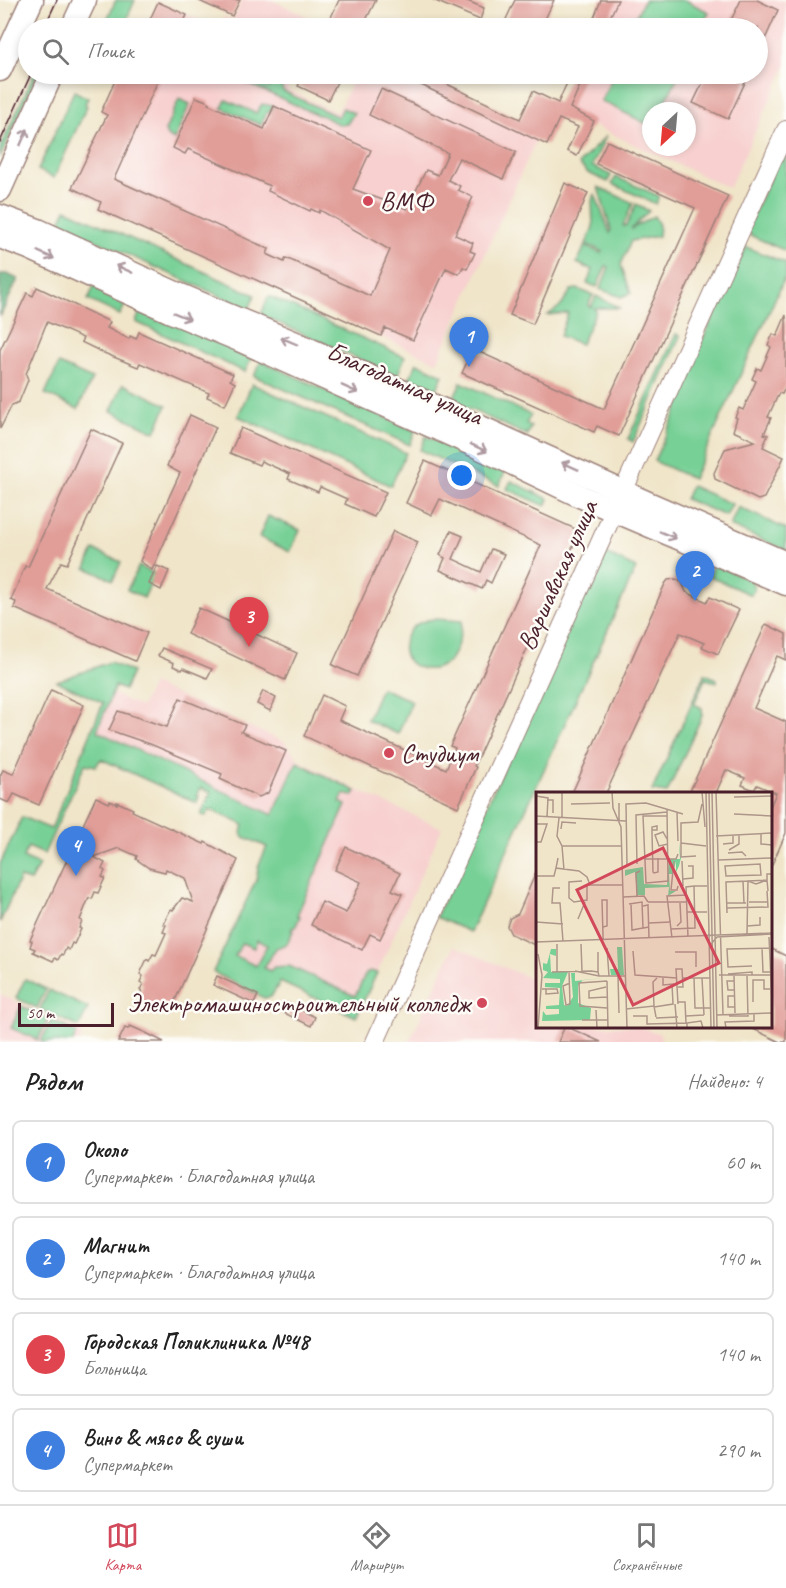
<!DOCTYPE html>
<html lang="ru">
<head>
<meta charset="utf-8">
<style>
  :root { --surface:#fff; --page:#f6f6f6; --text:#222; --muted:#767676; --line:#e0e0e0; --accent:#d1495b }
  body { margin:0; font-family:Caveat,sans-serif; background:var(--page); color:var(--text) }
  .compass { position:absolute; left:642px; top:102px; width:54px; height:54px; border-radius:50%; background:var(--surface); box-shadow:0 3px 9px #0003; rotate:206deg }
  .scale { position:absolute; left:18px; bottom:15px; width:96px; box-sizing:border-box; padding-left:6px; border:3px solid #4a1f2b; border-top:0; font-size:16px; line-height:21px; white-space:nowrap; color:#4a1f2b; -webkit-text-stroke:4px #fdfcf7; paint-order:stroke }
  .you { position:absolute; left:462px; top:476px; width:21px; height:21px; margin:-15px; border:4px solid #fff; border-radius:50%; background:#1a73e8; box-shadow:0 0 0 9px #1a73e833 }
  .badge { display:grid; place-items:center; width:39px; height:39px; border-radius:50%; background:var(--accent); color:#fff; font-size:20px; font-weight:700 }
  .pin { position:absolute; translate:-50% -50px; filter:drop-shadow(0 2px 3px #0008) }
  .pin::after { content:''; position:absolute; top:32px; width:21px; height:18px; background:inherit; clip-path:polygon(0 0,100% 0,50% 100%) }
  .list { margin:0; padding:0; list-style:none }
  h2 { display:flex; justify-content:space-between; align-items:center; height:78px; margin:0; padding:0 24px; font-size:26px }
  h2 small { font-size:20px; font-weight:400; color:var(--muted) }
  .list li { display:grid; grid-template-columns:39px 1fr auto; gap:18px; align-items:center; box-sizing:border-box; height:84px; margin:0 12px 12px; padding:0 12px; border:2px solid var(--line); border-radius:9px }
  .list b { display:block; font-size:22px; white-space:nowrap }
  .list p { margin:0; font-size:20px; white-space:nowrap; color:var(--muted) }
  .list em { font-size:20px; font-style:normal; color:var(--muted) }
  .icon { flex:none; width:33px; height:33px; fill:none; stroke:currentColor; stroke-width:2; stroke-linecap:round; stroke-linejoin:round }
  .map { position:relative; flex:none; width:786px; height:1042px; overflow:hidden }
  .search { position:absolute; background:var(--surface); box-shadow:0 3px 9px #0003; left:18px; right:18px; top:18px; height:66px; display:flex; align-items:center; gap:15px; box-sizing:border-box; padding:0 21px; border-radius:33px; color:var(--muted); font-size:22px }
  .sheet { height:462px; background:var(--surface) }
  nav { display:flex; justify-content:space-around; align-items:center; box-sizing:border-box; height:84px; border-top:2px solid var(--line); background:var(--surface); font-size:16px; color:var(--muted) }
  nav a { display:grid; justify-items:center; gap:3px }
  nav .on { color:var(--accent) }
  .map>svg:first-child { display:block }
  .built { fill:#f7d0cf; fill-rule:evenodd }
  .green { fill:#77d096; stroke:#607860; stroke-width:1.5; fill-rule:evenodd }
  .forest { fill:#61b27f; stroke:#566855; stroke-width:1.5 }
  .building { fill:#e19d98 }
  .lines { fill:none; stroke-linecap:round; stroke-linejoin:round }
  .minor-casing { stroke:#9d827a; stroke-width:20 }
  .major-casing { stroke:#9d827a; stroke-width:25 }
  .minor { stroke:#fff; stroke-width:18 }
  .major { stroke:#fff; stroke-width:22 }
  .tram { stroke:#4a1f2b; stroke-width:1.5 }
  .oneway { stroke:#ae9aa0 }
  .poi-dot { fill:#d1495b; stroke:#fdfcf7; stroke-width:2 }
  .labels { text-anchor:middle; stroke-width:5; stroke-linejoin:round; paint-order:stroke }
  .poi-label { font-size:26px; fill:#4a1f2b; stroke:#fdfcf7; text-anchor:start }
  .street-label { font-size:26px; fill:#4a1f2b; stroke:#fdfcf7 }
  .inset-road { fill:none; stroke:#ae968a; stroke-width:1.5 }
  .view { fill:#d1495b; fill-opacity:0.15; stroke:#d1495b; stroke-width:3 }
  .inset-edge { fill:none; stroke:#4a1f2b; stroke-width:3 }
</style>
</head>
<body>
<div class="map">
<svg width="786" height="1042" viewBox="0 0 786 1042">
  <rect width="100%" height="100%" fill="#fdfcf7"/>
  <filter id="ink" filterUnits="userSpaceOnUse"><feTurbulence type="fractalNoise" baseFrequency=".0167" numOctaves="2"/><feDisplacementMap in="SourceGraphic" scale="12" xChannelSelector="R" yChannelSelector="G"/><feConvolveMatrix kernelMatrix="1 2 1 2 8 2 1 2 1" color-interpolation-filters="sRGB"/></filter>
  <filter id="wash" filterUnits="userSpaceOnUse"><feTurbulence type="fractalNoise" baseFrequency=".008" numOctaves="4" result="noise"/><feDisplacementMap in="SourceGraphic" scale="24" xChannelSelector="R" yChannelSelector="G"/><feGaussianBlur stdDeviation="1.35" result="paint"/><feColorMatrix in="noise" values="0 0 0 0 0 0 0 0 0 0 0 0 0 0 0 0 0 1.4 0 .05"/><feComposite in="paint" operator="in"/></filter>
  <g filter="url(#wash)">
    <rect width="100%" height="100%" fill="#f0e5c9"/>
    <g class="built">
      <path d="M242,0h30l32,15 4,6v5l-2,2h-160l12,-26 60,26 6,-11 9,3z"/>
      <path d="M618,0h164l4,2v64l-57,122 -137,-63 -22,-17 15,-34h173v-46h-153zM651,111h36v36h-36z"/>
      <path d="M118,74l5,2 2,-2h161l-1,2 3,14 49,23 19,-39h42l138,66 -99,222 -339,-153 3,-7 -29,-14 35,-73 -6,-3z"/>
      <path d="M152,684l133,58 15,19 61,31 81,36 -84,188 -62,-27 -61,-31 45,-129 -4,-11 -180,-86 17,-38 28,13z"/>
      <path d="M454,946l83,35v45h102l21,8 2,8h-253z"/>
      <path d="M0,994l83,39 -4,9h-79z"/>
    </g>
    <g class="green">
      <path d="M116,0h19l-12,28h-20z"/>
      <path d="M644,0h41l24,12 -8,16h-65v-12z"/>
      <path d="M34,74h4l-38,84v-10z"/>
      <path d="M236,74l33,14 7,-14h7l-2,10 2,7 55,26 5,-9 11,5 -7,11 -7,1 -19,-10h-3l-83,-37z"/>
      <path d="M614,74h65l-18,37h-10v15l-50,-25z"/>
      <path d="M74,91l14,7 -3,6 2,2 -33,72 -16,-8z"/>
      <path d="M179,99l11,5 -16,36 -7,-4 -2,-5z"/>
      <path d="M226,100l30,13 6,-9 11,2 -3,6h-3l-6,13 -39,-17z"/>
      <path d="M606,136l-14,30 19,9 -3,7 -20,-9 -9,-9z"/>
      <path d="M786,141v110l-41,-18z"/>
      <path d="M616,177l43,19 -3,8 -44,-20z"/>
      <path d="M598,187l35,16 -10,23h3l10,-22 13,7 -18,18 23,-13 5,9 -1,11 -27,5 -10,24 10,28 -10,4 -21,-8 9,-22 -3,-1 -9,21 -10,-4 6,-13 -16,-7 8,-17 16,7 1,-2 -16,-7 7,-17 -1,-27 3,-6 15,39 1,-3z"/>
      <path d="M66,209l189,86 -6,14 -190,-85z"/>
      <path d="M746,247l40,16v12l-93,204 -39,-18 28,-62 -6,-3z"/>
      <path d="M94,286l33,15 -7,14 -32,-15z"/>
      <path d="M577,289l16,6 -5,11 3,1 5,-11 24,12h-26l2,3 -15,33 -21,-8 8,-23 -20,2 14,-10 9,-15z"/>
      <path d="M268,297h3l134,60 -8,19 -136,-61z"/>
      <path d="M141,309l111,48 -7,15 -109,-50z"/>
      <path d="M676,334l4,2 -47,106 -5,-3z"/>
      <path d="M261,361l154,70 -5,14 -156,-69z"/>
      <path d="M417,363l26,12 -8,18 -27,-12z"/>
      <path d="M59,364l33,15 -14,30 -33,-15z"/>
      <path d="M461,382l70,33 -5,9 5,3 -4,9 -1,-3 -2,1 -72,-33z"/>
      <path d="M123,384l44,21 -12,27 -44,-21z"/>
      <path d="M252,384l154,69 -15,33 -153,-70z"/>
      <path d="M426,436l79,36 -6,14 -79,-36z"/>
      <path d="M511,481l38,18 -3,7 -39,-17z"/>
      <path d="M691,486l41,18 -6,12 -41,-17z"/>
      <path d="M738,507l48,22v21l-56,-24z"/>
      <path d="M268,516l32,14 -10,22 -31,-15z"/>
      <path d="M94,550l27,12 -8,18 -27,-12z"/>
      <path d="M602,552l34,16 -166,364 -34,-15z"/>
      <path d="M714,564l38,17 2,8 -3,6 -42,-19z"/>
      <path d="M139,566l16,8 -11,24 -17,-8z"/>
      <path d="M435,619l27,2c-1,12 -3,25 -10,36 -17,25 -63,9 -44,-24 6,-10 16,-13 27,-14z"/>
      <path d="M110,662l22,10 -8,18 -9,-4 -18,45 176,84 24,-53 59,29 -3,5 -9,-2 -4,8 6,3 -49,110 3,1 -5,12 -2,-1 -2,3 2,1 -6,13 -11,4 -12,20 6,3 4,-4 15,-1 66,30 11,-23 4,-2 7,2 -21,44 -76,-35 -9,15 -7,1 -51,-26 43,-92 3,-16 8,-17 -25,-11 -1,-4 3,-7 -34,-16 -4,7 -5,-1 10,-23 -10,-4 -4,7 2,1 -2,7 -96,-44 -5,7 -11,-2 -41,90 -16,-7 -5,11 16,7 -9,16 -10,-3 -20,44v-58l22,-47 29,12 52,-126 -46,-22zM257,940l10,5 -11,21 -21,-10 7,-13 12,5z"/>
      <path d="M705,674l12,5v3l-12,-3 -11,25 8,4v8l-35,77 -15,-2z"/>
      <path d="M381,688l31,13 -14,33 -31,-14z"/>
      <path d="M25,979l21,10 -9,19 -21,-10z"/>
      <path d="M49,990l39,18 -9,19 -39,-18z"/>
      <path d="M21,1006l27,13 -10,21 -27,-12z"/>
      <path d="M51,1020l26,13 -4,9h-32z"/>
    </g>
    <path class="forest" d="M0,274h7l11,5 -18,38z"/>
    <g id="blocks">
      <g class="building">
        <path d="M197,0h43l-8,16z"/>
        <path d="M339,0h37l-14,28h-36z"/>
        <path d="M433,0h32l19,8 -4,12z"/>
        <path d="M515,0h39l-13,28h-39z"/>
        <path d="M601,0h17l-13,28h-15z"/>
        <path d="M741,0h16l21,10 -20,45v-27h-31z"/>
        <path d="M158,2l29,13 -6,13h-35z"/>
        <path d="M118,74l6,3 1,-3h36l-47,105 155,70 -2,5 17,8 2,-4 84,38 20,-46 -70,-40 -1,3 -8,-4 -1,2 -42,-20 2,-5 -82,-37 -3,5 -12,-6 23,-51 13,5 -1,2 56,25 10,-23 97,44 -18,39 54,20 19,-39 12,5 10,-22 -79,-38 12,-26 135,63 -13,27 -44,-21 -11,22 12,6 -2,4 15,7 -18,38 18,8 -3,8 5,2 -8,16 -4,-2 -4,7 -13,-6 -33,72 -28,-12 -4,8 -283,-127 3,-7 -29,-14 35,-73 -6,-3z"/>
        <path d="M304,74h37l-13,26 -30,-14z"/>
        <path d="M398,74h28l94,45 13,-28 25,12 13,-29h14l-15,34 24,13 -17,35 -10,-5 11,-24 -19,-8 -12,26z"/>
        <path d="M707,74h42l-21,45 -35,-16z"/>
        <path d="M607,141l121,55 -109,240 -22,-10 -3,6 -132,-59 11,-24 131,60 91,-201 -99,-44z"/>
        <path d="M565,183l23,10 -55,131 -23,-9z"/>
        <path d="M37,287l73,35 -3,6 22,11 1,-3 6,3 3,-7 94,42 -3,6 5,3 -10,22 -18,-8 2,-4 -69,-30 -2,4 -34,-14 -23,-11 2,-4 -36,-16 -21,52 2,6 -9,22 -7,3 -12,24v-79l27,-57 6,3z"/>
        <path d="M786,315v71l-4,8 -3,-1 -11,24 3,1 -7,16 4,1 -5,12 21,10 -20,41 -6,2 -43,-21 -1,-6 11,-24 30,-8 -22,-10 4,-13 -2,-1 4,-9 4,2 13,-29 -4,-2 5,-11 4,2 10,-23 -3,-2 5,-11 4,2z"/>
        <path d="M190,415l26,12 -64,143 -12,-9 40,-88 -13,-7z"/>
        <path d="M241,428l145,64 -12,25 -29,-13 2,-5 -27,-12 -2,5 -30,-13 2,-5 -29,-13 -2,4 -29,-12z"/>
        <path d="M91,429l31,14 -55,121 -6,-2 -14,27 100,44 -12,28 -121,-53 2,-6 -5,-2 14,-34 3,1z"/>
        <path d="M425,461l155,70 -106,235 2,1 -18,40 -154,-71 18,-41 23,11 -6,14 107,49 9,-21 -5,-2 91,-201 -101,-46 -8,16 -26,-12z"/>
        <path d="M393,531l25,11 -61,134 -25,-11z"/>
        <path d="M451,531l12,5 -10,23 28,13 10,-23 13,5 -13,29 -5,-3 -4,9 -42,-19 5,-12 -5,-3z"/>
        <path d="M157,566l12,5 -8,19 -12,-6z"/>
        <path d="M675,579l7,3 4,10 21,10 3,-5 29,13 -21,44 -16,-7 2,-4 -24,-10 -74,160h-34l93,-209 3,-4z"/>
        <path d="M199,608l98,45 -12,27 -98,-46z"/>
        <path d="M766,624l20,10v26l-9,-4 -23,52 32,14v111l-16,36v-62l6,-14 -19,-8 -3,5 -12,-5 3,-7 -19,-8 -10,23h-27z"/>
        <path d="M162,648l50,21 -5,9 -24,-10 -1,2 -9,-4 1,-3 -16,-7z"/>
        <path d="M51,690l33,15 -45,100 -25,-11 -5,9 -9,-4v-23l3,-6 10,4z"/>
        <path d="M263,691l13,7 -6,13 -13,-7z"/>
        <path d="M180,698l65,27 -4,7 45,19 -18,42 -9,4 -39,-18 2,-5 -72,-30 -41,-14 9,-19 49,16z"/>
        <path d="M96,797l13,6 1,-2 7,3v-2l16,7 -1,2 72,33 1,-2 33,18 -65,145 -3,-1 -3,6 -5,-2 -1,3 -20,-9 1,-3 -3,-2 3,-6 -2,-1 3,-6 -3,-2 3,-6 -3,-2 7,-15 2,2 4,-7 3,1 10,-22 -3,-1 3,-7 -3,-1 8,-15 2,1 9,-12 11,4 -8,-24 -19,-9 -1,3 -16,-4 -13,-9 1,-3 -18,-8 -25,9 11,6 -3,6 3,2 -3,6 3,1 -7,15 -3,-1 -3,7 -3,-1 -9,22 2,1 -3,7 2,1 -7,15 -2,-1 -3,7 -3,-2 -3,7 -2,-1 -3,6 -3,-2 -2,3 -20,-9 2,-3 -5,-2 2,-6 -2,-1z"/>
        <path d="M346,847l54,26 -8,17 10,4 -22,45 -10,-5 -8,16 -51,-25 11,-23 24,11 15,-31 -26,-12z"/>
        <path d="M537,870v76l-26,-12 -4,-8 3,-8 8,-4z"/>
        <path d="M770,948l16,8v86h-6l-33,-16h23z"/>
        <path d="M217,976l41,19 -4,9 -41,-19z"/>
        <path d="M287,1003l28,14 -4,9 -29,-14z"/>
        <path d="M130,1026l14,6 20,10h-46l7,-14 3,1z"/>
        <path d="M565,1026l36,16h-43z"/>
      </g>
    </g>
  </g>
  <g filter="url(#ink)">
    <use href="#blocks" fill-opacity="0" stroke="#9d827a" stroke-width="1.5"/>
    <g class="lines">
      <g class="minor-casing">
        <path id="minor" d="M375,1042l411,-912"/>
      </g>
      <g class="major-casing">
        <g id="major">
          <path d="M72,28l13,-28"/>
          <path d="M0,70l32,-70"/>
          <path d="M0,190l52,-116"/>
          <path d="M0,216l38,14 140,64 120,50 350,159 138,60"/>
          <path d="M0,237l29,11 140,63 70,29 239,107 104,50 204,87"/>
        </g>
      </g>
      <use href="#minor" class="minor"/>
      <use href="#major" class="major"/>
      <g class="tram">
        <path d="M44,28l13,-28"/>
        <path d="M0,142l31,-68"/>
      </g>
    </g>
    <defs><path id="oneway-shaft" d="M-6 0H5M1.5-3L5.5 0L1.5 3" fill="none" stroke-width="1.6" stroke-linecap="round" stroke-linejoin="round" transform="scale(1.5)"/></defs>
    <g class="oneway">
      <use href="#oneway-shaft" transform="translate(24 137) rotate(-66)"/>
      <use href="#oneway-shaft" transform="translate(46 255) rotate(24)"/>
      <use href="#oneway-shaft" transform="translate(124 269) rotate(-156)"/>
      <use href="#oneway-shaft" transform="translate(182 316) rotate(22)"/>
      <use href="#oneway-shaft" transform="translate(289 341) rotate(-157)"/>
      <use href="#oneway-shaft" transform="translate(350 389) rotate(24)"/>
      <use href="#oneway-shaft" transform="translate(479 448) rotate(25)"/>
      <use href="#oneway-shaft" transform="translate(570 466) rotate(-156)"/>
      <use href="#oneway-shaft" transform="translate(668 535) rotate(23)"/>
    </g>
  </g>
  <g class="poi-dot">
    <circle cx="368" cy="201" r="6"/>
    <circle cx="389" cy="753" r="6"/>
    <circle cx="482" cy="1003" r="6"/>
  </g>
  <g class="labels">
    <g class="poi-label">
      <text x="380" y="210">ВМФ</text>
      <text x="401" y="762">Студиум</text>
      <text x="470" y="1012" text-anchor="end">Электромашиностроительный колледж</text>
    </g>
    <g class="street-label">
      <text transform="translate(405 383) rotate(24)" y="9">Благодатная улица</text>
      <text transform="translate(557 575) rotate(-66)" y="9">Варшавская улица</text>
    </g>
  </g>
  <g transform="translate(536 792)">
    <rect width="236" height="236" fill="#f0e5c9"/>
    <path d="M143,50l2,16 -2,8 -3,6v-11l-3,13h-4l1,17h6l-8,5 1,-9 -24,1v7h-8l-2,-23 -10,4v-6l18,-3 1,17 23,1 2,-26h11zM81,155h5l2,28h-13l-1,-6h8zM15,157h5v7l-6,-2 1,18h17l-6,14 2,19 3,1 6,-9 -2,-24h4v8l31,-3 -23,2 -5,6v17l13,5 -1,12 -48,1 1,-10 3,4 13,-1v-5h-13v-3l13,-1 1,-17 -15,-1v-4h15v-4l-17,-1 5,-6 -5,-2v-7l4,1z" fill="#77d096"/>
    <path class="inset-road" d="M76,0l1,16 8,19 6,201M166,0l3,35M170,0l5,236M173,0l5,236M176,0l5,236M180,0l7,222M0,4l12,2 -1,19M198,5l38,-1M11,8h6v13M35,12l39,-1M141,21l1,28M198,22l38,2M0,24l90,5M131,24h-24l3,67 22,-2 -1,-71M23,26l-2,18 5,10h59M26,26v-26M83,30v-19M0,32h11l-6,18h-5M25,37l1,-7 14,1M116,38h5v-4l-5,1v6l1,39 1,1 4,-1v-14M225,42v10l11,1M180,44l56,-3M131,47l-4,-7 -8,3 4,11 9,-2M145,51l25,3M187,52l10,-1v-8M26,54l2,24M193,58l10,-6v-9M192,61l14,-1 4,4M160,64l-15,1v-34l17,-1 4,-18M22,66l-2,10 23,3 8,6 3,8M108,67h32l2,-5M182,68l54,-2M138,69l-3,29h6l1,-4M146,69l1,25M101,72l-1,-49 31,-3M224,72l1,11 -35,1 -1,-10zM91,73l-1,-61 20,-1 37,11M0,84h18l2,-8M147,87l10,-1v-12h-5M46,89l-13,1v16l5,4 13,-2v-15h35M207,89l1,22M24,96h-7l-1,15h8l3,38M101,104l-1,-23 4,-2M87,105l21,-1 4,6M112,110h38M213,110h19M191,111h19M93,112l13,-2 1,26 6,-1M95,112l1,26 11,-2M107,114l5,-1 1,33M191,116l41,-1 -1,-16M151,120h20M191,121l-1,-31 41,-2v-6h5M42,127l7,-17M0,130l27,2M113,131l22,-1M141,134l4,-4 -1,-19M211,134l13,-1v-8M67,135l4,-1v-26h-5l1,35v5M135,137l24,-1 -1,-42h13M211,142l1,-53 8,3 11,-4 1,11M152,145l-2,-50 8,-1M233,145l3,65M136,146l-5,-42 19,-1M0,150l236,-9M21,152v28M45,152l1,27M175,152l6,-7 55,-3M71,156l2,28M226,156l1,24h8M97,159l2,24 42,3M62,160v20M139,160h21v15M2,162l4,21 -4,53M216,174l-24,1 -1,-18 43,-1M33,179l1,33 -4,1 -3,-19 7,-3M39,179l24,5M16,180l39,-1 7,1 1,4h26M192,182l24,-2v3M183,183h52M82,184l1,37M198,184l1,37M127,186v7l11,-1M147,186h27M158,186l1,30h15M166,186l2,37M71,189l-28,2 1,23 27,2M71,189l1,47M198,189h-7l1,9h7M70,195l-17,4v7l18,-1M142,195h5l-1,-18h-6l2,35M6,197h15l1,4 -12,1v-5M199,204h-7v11h7M142,210h7l1,21M217,210v-22h11v9h6M139,212l2,24M118,214l-1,-24 4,-4M118,215l19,-3 -1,-20M90,217l28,-3 2,11M60,218l1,18M181,223l55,-2M97,224h14v8l40,-1v5M150,224l18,-1M193,224h19l-1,-40M120,226l22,-1M46,228h26M151,231l14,-2 2,7M190,236l-1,-6 29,-1v-8"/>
    <path class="view" d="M127,56l56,115 -86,42 -56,-115z"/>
    <rect width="236" height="236" class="inset-edge"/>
  </g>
</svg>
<svg class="compass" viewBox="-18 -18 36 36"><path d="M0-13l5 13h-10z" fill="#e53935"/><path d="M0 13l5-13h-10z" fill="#767676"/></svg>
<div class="scale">50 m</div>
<div class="you"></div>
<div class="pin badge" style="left:469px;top:367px;background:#3f7fe0">1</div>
<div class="pin badge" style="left:695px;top:601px;background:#3f7fe0">2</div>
<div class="pin badge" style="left:249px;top:647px;background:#e0444e">3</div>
<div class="pin badge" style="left:76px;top:876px;background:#3f7fe0">4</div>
<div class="search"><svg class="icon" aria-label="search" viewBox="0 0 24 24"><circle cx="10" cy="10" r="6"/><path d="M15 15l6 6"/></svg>Поиск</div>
</div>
<section class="sheet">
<h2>Рядом<small>Найдено: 4</small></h2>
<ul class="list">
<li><span class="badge" style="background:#3f7fe0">1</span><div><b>Около</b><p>Супермаркет · Благодатная улица</p></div><em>60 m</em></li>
<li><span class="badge" style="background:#3f7fe0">2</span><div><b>Магнит</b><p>Супермаркет · Благодатная улица</p></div><em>140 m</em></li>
<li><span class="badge" style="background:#e0444e">3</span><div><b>Городская Поликлиника №48</b><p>Больница</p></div><em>140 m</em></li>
<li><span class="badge" style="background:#3f7fe0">4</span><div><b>Вино &amp; мясо &amp; суши</b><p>Супермаркет</p></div><em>290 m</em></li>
</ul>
</section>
<nav>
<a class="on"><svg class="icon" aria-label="map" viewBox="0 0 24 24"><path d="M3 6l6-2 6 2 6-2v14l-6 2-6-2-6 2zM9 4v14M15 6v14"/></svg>Карта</a>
<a><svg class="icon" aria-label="directions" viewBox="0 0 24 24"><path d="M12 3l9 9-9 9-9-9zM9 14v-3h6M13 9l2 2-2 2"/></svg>Маршрут</a>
<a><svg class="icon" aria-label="saved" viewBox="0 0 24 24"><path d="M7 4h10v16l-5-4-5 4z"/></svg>Сохранённые</a>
</nav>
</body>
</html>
